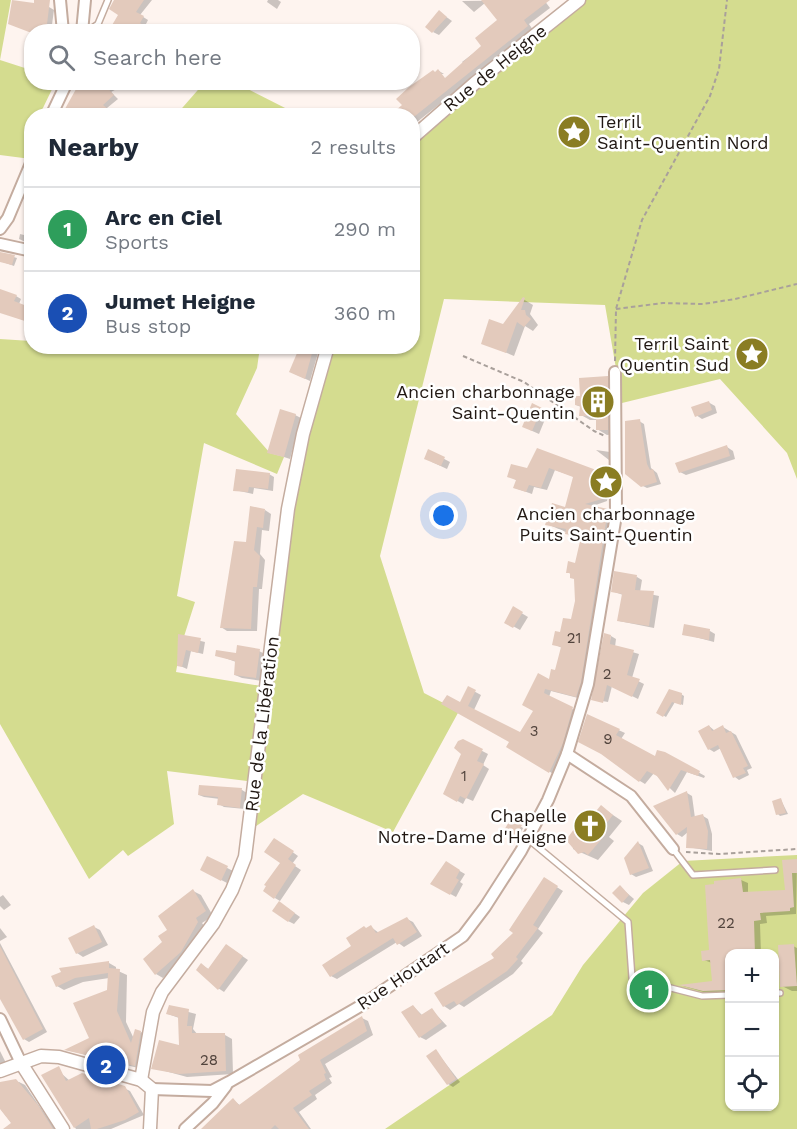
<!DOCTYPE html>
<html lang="en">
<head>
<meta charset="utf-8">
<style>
  :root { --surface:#fff; --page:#f2f2f3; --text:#1f2937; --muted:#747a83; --line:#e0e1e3; --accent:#8a7d23 }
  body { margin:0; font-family:"Work Sans",sans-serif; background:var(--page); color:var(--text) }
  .controls { position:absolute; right:18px; bottom:18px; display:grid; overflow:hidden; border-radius:12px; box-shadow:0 2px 4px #0004 }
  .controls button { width:54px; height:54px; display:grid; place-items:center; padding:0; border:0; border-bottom:2px solid var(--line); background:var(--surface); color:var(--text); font:30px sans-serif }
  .you { position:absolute; left:444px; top:516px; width:21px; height:21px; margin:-15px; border:4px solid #fff; border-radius:50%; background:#1a73e8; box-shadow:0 0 0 9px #1a73e833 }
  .badge { display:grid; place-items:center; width:39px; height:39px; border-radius:50%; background:var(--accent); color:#fff; font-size:20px; font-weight:700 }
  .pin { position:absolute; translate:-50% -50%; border:3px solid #fff; box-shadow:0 2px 6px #0006 }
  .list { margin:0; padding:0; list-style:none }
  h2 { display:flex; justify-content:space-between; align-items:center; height:78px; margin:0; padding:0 24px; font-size:26px }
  h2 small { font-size:20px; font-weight:400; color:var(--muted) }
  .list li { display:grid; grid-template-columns:39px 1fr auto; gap:18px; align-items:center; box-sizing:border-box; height:84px; padding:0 24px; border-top:2px solid var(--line) }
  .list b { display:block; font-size:22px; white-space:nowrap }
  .list p { margin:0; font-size:20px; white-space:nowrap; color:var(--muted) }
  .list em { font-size:20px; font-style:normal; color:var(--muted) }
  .icon { flex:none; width:33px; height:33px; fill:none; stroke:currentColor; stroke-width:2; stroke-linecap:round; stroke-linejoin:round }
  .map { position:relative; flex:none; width:797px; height:1129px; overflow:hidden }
  .search { position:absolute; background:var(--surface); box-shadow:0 2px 4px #0004; left:24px; top:24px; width:396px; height:66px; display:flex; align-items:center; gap:15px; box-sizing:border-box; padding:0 21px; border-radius:24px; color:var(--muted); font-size:22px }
  .panel { position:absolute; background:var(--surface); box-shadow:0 2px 4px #0004; left:24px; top:108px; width:396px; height:246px; border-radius:24px }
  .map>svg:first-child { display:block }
  .green { fill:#d4dc8f; fill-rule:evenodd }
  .shadow { fill:#0003 }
  .building { fill:#e3cabc }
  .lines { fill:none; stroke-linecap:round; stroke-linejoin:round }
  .service-casing { stroke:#c4ac9f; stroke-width:8 }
  .minor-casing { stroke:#c4ac9f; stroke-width:14 }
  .tertiary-casing { stroke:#c4ac9f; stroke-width:15 }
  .path { stroke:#a9a09b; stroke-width:2; stroke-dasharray:4.5 3; stroke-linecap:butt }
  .service { stroke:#fff; stroke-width:5 }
  .minor { stroke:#fff; stroke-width:10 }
  .tertiary { stroke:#fff; stroke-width:12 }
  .labels { text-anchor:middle; stroke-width:5; stroke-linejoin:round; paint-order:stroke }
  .number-label { font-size:15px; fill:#52443d }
  .street-label { font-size:18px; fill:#211813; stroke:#fff }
  .poi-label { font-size:18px; fill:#211813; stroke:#fff; text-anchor:end }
</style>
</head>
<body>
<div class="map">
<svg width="797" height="1129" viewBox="0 0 797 1129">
  <rect width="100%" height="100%" fill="#fef4ef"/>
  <g class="green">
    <path d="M0,0h11l-11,60 31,10 1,12 23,1 -13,27 9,5 -19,1 -1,43 -31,-4z"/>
    <path d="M579,0h218v479l-10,-26 -67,-74 -98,24 -17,-98 -161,-6 -64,257 44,137 35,18 -66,121 -90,-38 -54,37 6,-49 -88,-11 7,53 -46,32 -5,-6 -34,29 -89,-155v-385l31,2 1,5 228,1 -3,21 -21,46 34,39 14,4 -7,17 -73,-31 -27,153 18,6 -15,47 -4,23 91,15 21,-178 40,-162 84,-1 1,-208z"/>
    <path d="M204,83h32l59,30 -1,3 -118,-1z"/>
    <path d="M797,855v274h-412l167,-114 31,-50 60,-72 40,-32zM730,954h44v152h-44z"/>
  </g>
  <g class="shadow">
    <path d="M117,0h35l-12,15 8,5 -6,12 -22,-18z"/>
    <path d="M268,0h10l3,2 -4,7 -10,-7z"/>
    <path d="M544,0l6,8 -21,16 4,6 -116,92 -5,-2 23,-47 4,-2 5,3h-4l8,11 3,-2 -7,-9 3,4 18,-13 -3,-3 21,-16 16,-26 -14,-17 -11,9 -12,-11z"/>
    <path d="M49,7l5,3 -3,22h-19l-17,-6z"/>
    <path d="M445,16l7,5 -13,14 -6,-3z"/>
    <path d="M81,82l43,3 -13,7 7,7 -11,9 5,5 -2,3h-48z"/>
    <path d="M20,234l12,3v8l-13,-6z"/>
    <path d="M0,253l17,5 -3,8 -14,-5z"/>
    <path d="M0,291l16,5 5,3 -2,5 13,5v14l-32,-11z"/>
    <path d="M523,299l10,6 -3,9 8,11 -5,6 -8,-5 -11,30 -31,-13 21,-17z"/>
    <path d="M302,346h18l-10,35 -15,-7z"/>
    <path d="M607,377l10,6v51l-10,1 -10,-6v-9h-7l-9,-5v-8l-5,-2z"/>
    <path d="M708,402l7,4 2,7 -15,6 -6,-4z"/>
    <path d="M533,405l15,7 -9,22 -9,-4z"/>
    <path d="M295,415l6,3 -11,41 -21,-7z"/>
    <path d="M639,421l5,3 7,44 6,5 4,11 -14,4 -6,-3z"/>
    <path d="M727,447l6,4 2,8 -49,16 -6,-3z"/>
    <path d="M537,450l75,29 -5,22 -17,6 23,7 -31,185 -31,-8 -2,6 29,15 -23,63 -47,-29 3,-5 -50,-37 7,-16 13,7 -7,15 47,24 14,-23 -11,-6 26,-24 6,-9 6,-24 -8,-4 18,-23 4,-20v-22l-8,-7 8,-7 6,-26 -35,-15 19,-15 9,-32 -20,-7 -8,20 -13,-3 -2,7 -17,-6 3,-7 -9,-5 19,-6z"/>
    <path d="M596,450l14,2v9l-1,-1z"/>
    <path d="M429,451l21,11 -3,7 -15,-7z"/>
    <path d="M269,474l5,3 -1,14 -19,-3 -1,6 -18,-4z"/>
    <path d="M265,510l6,4 -2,17 -7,-1 -2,24 5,6 -3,29h-3l-2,42h-30l-6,-4 26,-83z"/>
    <path d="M637,577l5,3 -2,12 19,4 -5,32 -35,-7 4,-26 -11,-4z"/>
    <path d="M513,608l15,9 -8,13 -14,-8z"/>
    <path d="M710,631l5,3 -1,8 -30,-8z"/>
    <path d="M180,636l25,6 -2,12 -12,-3 -4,18 -9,-4z"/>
    <path d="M611,636l5,3 -1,8 24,7 -7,24 12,6 -6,15 -26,-13 -4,16 -12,-2z"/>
    <path d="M259,651l6,3 -3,27 -20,-3 -7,-3 1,-13 -19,-7z"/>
    <path d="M681,694l3,2 -1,9 -8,-3 -9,15 -8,-5z"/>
    <path d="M588,716l37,17 -4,6 34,19 9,-5 41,23 -1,2 -17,-6 -12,21 -21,-20 -9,11 -5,-3z"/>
    <path d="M709,726l6,5 8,-4 13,8 16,33 -5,2 2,5 -10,5 -4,-3 -14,-29 -7,4 -5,-3z"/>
    <path d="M463,741l25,13 -5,11 6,4 -16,32 -7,-3 -3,6 -18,-10 17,-40z"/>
    <path d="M200,787l42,3 5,3 -2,16 -21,-2 -5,-3 1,-5 -16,-2 -5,-2z"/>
    <path d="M687,793l5,3 3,22 8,-2 5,3 4,15v17l-25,-4 1,-15 -6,5 -5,-3 -21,-27z"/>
    <path d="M781,800l7,14 -8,2 -2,-2z"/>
    <path d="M601,807l21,14 -13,16 5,4 -16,19 -25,-11v-6z"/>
    <path d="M511,821l12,7 -5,11 -13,-8z"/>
    <path d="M280,843l18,13 -6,8 9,6 -21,31 -5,-3 7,-35z"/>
    <path d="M638,843l5,3 10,25 -17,6 -5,-3z"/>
    <path d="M208,858l25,13 -6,12 -19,-10z"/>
    <path d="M784,862h13l-1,52 -30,2 1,7 -7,1 1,30h-31v39l-20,1 -27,-8 30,-4 -1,-19 -8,-3 7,-9 30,-71 7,3v10l38,-2z"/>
    <path d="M446,863l19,11 -5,8 3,2 -7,13 -24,-13z"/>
    <path d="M544,879l19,12 -25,38 5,4 -22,28 2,2 -10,11 -49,33 -5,-3 -9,6 -6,-4 53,-48 18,-25z"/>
    <path d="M620,887l14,12 -5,6 -6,-3z"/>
    <path d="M193,891l8,4 12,21 -11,7 3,4 -12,21 -30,30 -7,-4 8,-32z"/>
    <path d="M3,895l8,10 -7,5 -4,-4v-9z"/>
    <path d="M286,907l14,10 -6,7 -6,-3z"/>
    <path d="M407,919l6,3 9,14 -18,11 -7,-5 -60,37 -6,-3 36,-47 4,-2 8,6z"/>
    <path d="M94,927l6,3 8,15 -25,12 -6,-4z"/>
    <path d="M0,928l7,9 -7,4z"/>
    <path d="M0,943l47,89 -18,10 -5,-3 -24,-44z"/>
    <path d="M793,946l4,2v43h-5l-10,-5z"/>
    <path d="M232,949l16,11 -24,32 -6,-4 -16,-23 8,5z"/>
    <path d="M109,963l7,4v3l11,5 -1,47 8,17 7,-7 7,4 -6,33 -75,-19 24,-11 17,-48 1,-13 -26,4 -19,8 -7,-4 6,-13 -2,-4z"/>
    <path d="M413,1006l10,10 9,-6 15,16 -21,14 -6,-3z"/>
    <path d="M170,1007l26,7 -3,15 5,6h27l7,4 1,35 -46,3 -33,-9 27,-22 -2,-28 -11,-4z"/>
    <path d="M362,1018l6,3 5,14 -48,29 7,13 -3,1 3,5 -17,12 2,4 -18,13 12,17h-109l31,-29 8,6z"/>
    <path d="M0,1051l6,12 -6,1z"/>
    <path d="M436,1051l24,31 -7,5 -5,-3z"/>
    <path d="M62,1074l8,7 54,7 6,3 14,24 -33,14h-35l-32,-52z"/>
    <path d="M19,1082l6,3 30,44h-39l-16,-21v-25z"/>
  </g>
  <g class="building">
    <path d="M12,0l22,3v-3h16l-4,32h-17l-21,-8z"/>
    <path d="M114,0h30l-8,12 8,4 -4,7 14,9h-46l10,-17 -9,-6z"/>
    <path d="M481,0h69l-26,20 4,6 -113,90h-13l-7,-5 7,-6 -6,-6 13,-12 24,-17 2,2 3,-3 7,9 36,-32 -6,-8 22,-18z"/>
    <path d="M439,10l8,7 -15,16 -7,-6z"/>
    <path d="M80,82h22l12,13 -11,10 5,4 -5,7h-42z"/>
    <path d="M0,252l15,3 -3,10 -12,-3z"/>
    <path d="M0,289l17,6 -3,6 18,7 -4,14 -28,-9z"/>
    <path d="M523,297l2,1 -4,12h4l1,5 5,4 -7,8 -7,-5 -11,31 -25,-9 8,-25 14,5z"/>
    <path d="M300,346h14l-9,33 -16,-7z"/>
    <path d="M608,376v54h-12v-14h-17l1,-10 -5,-1v-9h5l-1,-18z"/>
    <path d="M709,401l3,9 -17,7 -4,-10z"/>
    <path d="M532,403l10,5 -10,23 -10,-4z"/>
    <path d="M280,409l16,5 -12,43 -17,-4z"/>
    <path d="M640,419l7,45 3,6 3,-1 4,13 -16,5 -16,-13v-53z"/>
    <path d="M727,445l3,11 -51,17 -4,-10z"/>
    <path d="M537,448l70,26 -5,25 -17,5 23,5 -27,173 -5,15 -31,-8 -1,4 29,14 -10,36 -14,30 -43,-26 3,-5 -68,-38 6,-9 13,7 8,-16 8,4 -8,16 52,26 13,-21 -11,-6 16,-32 11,6 2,-10 4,1 6,-23 -9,-2 3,-14 5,1 3,-14 8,1 4,-18 -1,-22 -4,-1v-5h-4l2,-12 7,2 6,-26 -16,-3 1,-5 -21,-4 7,-22 13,4 8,-30 -24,-9 -8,20 -12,-3 -3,7 -13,-4 3,-8 -9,-3 4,-13 16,4z"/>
    <path d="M428,449l17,8 -4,9 -17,-7z"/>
    <path d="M236,469l34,4 -2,16 -19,-2 -1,5 -15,-1z"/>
    <path d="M250,506l15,3 -2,19 -6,-1 -3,23 6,6 -3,31h-4l-2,42 -31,-1 14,-87 12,1z"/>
    <path d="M614,571l23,4 -2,15 19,1 -5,35 -32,-5 5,-27 -11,-2z"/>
    <path d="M513,606l10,6 -10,16 -9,-5z"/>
    <path d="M684,624l26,5 -1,11 -27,-5z"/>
    <path d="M604,633l7,2 -1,9 24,6 -7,25 13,4 -8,18 -25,-12 -4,18 -12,-3z"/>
    <path d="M178,634l23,4 -3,15 -12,-3 -4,17 -5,-1z"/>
    <path d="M237,645l23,4 -4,29 -22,-3 1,-14 -20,-5 1,-6 20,3z"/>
    <path d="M669,689l13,4 -1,12 -9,-3 -9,15 -7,-4z"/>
    <path d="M587,714l33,15 -4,6 39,21 2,-6 8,2 35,19 -2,5 -17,-6 -13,21 -11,-15 -10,-5 -8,11 -38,-28 -23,-12z"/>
    <path d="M709,725l3,6 11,-6 3,8 5,-2 17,35 -5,2 3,5 -13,5 -15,-33 -10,5 -10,-19z"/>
    <path d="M463,739l20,10 -6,12 7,3 -18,35 -6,-3 -3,6 -14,-8 18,-40 -7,-6 4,-7z"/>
    <path d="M199,785l43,3 -2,20 -23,-3 1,-8 -20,-2z"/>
    <path d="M687,791l4,26 12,-3 5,17 -1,18 -21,-1 1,-21 -11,8 -23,-29z"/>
    <path d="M781,798l5,15 -10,2 -4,-14z"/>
    <path d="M601,805l12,10 -12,15 5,4 -18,21 -4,-3 -6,2 -12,-14 17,-23 5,4z"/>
    <path d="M510,820l12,5 -8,14 -11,-7z"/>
    <path d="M274,838l20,13 -6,8 8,6 -22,34 -11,-8 3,-5 -2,-1 16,-22 -16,-11z"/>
    <path d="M638,841l11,27 -19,7 -6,-17z"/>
    <path d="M207,856l21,10 -7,15 -21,-11z"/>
    <path d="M797,859v14h-5l2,34 -4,1v3l-30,2 1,7 -7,1 1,33h-26v36l-26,1 -24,-6 33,-4 -2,-21 -8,1 -1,-10 8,-1 -4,-65 9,-1v-3l27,-3 2,14 42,-2 -3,-30z"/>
    <path d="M446,861l14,9 -4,8 3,2 -9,15 -20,-11z"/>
    <path d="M544,877l14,9 -25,39 5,3 -22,29 2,2 -11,12 -50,34 -3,-4 -11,6 -9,-14 60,-35 -3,-4 22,-21 -4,-3z"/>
    <path d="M620,885l9,10 -7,8 -10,-10z"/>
    <path d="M193,889l13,22 -10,7 2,4 -17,30 -26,23 -12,-16 19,-17 -4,-6 9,-6 -9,-14z"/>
    <path d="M279,901l16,12 -7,9 -16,-11z"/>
    <path d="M407,917l10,15 -20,13 -4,-7 -63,39 -8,-12 29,-19 -5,-8 18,-12 2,2 5,-3 5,8z"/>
    <path d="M94,925l8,17 -26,12 -8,-16z"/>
    <path d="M226,944l17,12 -25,34 -22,-20 5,-7 7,6z"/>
    <path d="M794,944l3,42 -17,1 -2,-42z"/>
    <path d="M0,946l43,83 -20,11 -23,-41z"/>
    <path d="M109,961v10v-3l11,1 -3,42 14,32 4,-14 6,2 -6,35 -71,-16 25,-12 -16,-35 34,-13 1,-17 -33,5 -19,9 -5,-11 10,-4 -2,-4z"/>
    <path d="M169,1005l20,4 -2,17h5v7h33l1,38 -47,3 -28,-5 8,-29 20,5 -1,-28 -12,-3z"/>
    <path d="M413,1005l8,10 11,-7 10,14 -23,16 -18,-26z"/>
    <path d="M362,1016l5,15 -47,29 6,13 -2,1 2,6 -17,11 3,4 -19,13 16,21h-30l-4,-4 -4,4h-70l32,-31 6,7 61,-45 -2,-5z"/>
    <path d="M436,1049l20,30 -9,6 -21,-29z"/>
    <path d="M59,1066l7,15 16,-8 43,13 14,26 -14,8 -28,9h-6l-2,-11 -15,10 -33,-53z"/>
    <path d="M16,1079l22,26 15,24h-50l8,-6 -11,-14v-27z"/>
  </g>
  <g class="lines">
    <g class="service-casing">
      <g id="service">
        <path d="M82,30l6,1 10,-7 10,-24"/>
        <path d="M528,839l100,83 4,56 70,18 28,-1"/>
        <path d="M673,849l20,26 82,-5"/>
        <path d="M774,993h6"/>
      </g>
    </g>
    <g class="minor-casing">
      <g id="minor">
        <path d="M60,0l3,32"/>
        <path d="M82,32l3,-32"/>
        <path d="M51,116l16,-34"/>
        <path d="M0,229l8,-11 24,-57"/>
        <path d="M0,244l32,7"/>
        <path d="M567,754l64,42 42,53"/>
        <path d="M0,1019l21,44"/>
        <path d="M152,1089l60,2 17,-9 133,-77 101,-69 22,-29 36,-56 27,-51 19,-46 21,-70 28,-169 -1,-143"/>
        <path d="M185,1129l28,-26 13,-17"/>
      </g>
    </g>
    <g class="tertiary-casing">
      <g id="tertiary">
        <path d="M412,138l63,-55 104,-83"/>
        <path d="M21,1063l42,66"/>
        <path d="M0,1071l41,-15 18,1 82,23 11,9 -2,40"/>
        <path d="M141,1080l12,-68 9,-20 51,-68 19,-34 13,-33 43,-348 15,-75 25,-88"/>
      </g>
    </g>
    <g class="path">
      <path d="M616,309l47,-6 40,1 32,-5 62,-15"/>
      <path d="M463,356l61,26 70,49 11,5"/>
      <path d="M615,361l1,-52 26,-89 68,-124 9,-27 8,-69"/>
      <path d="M686,852l33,2 78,-5"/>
    </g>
    <use href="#service" class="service"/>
    <use href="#minor" class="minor"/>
    <use href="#tertiary" class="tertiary"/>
  </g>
  <defs>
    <g id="sight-disc" transform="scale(1.725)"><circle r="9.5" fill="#8a7d23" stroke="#fff"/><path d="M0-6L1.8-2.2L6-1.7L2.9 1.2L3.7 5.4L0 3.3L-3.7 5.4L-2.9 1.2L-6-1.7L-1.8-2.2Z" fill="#fff"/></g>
    <g id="building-disc" transform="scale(1.725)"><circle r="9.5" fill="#8a7d23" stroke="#fff"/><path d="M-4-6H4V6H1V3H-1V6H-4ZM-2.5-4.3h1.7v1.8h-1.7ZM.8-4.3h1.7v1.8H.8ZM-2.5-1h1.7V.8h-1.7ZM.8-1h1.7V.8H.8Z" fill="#fff"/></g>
    <g id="church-disc" transform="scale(1.725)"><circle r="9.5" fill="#8a7d23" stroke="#fff"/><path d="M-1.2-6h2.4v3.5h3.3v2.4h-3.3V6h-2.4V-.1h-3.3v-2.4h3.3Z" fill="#fff"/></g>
  </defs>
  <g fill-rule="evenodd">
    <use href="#sight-disc" x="574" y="132"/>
    <use href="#sight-disc" x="752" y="354"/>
    <use href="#building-disc" x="598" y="402"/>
    <use href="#sight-disc" x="606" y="482"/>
    <use href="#church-disc" x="590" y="826"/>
  </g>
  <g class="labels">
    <g class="number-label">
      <text x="574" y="643">21</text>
      <text x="607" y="679">2</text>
      <text x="534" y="736">3</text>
      <text x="608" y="744">9</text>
      <text x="464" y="781">1</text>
      <text x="726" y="928">22</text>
      <text x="209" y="1065">28</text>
    </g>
    <g class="street-label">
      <text transform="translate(495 68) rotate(-39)" y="6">Rue de Heigne</text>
      <text transform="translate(262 724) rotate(-83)" y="6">Rue de la Libération</text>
      <text transform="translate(403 976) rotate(-34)" y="6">Rue Houtart</text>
    </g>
    <g class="poi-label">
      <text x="597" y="128" text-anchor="start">Terril<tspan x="597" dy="21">Saint-Quentin Nord</tspan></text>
      <text x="729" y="350">Terril Saint<tspan x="729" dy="21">Quentin Sud</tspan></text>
      <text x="575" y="398">Ancien charbonnage<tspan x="575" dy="21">Saint-Quentin</tspan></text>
      <text x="606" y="520" text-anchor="middle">Ancien charbonnage<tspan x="606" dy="21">Puits Saint-Quentin</tspan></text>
      <text x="567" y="822">Chapelle<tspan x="567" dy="21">Notre-Dame d'Heigne</tspan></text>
    </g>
  </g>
</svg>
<div class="controls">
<button>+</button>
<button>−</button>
<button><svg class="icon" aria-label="locate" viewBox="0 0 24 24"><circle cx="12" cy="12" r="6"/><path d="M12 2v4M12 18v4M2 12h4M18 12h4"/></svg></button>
</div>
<div class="you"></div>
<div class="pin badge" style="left:649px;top:990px;background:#2e9e5b">1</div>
<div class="pin badge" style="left:106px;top:1065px;background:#1a4fb4">2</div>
<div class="search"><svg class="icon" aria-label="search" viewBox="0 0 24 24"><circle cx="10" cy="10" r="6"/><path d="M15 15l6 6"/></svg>Search here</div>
<section class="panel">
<h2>Nearby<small>2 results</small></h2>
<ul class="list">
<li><span class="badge" style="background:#2e9e5b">1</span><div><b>Arc en Ciel</b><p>Sports</p></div><em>290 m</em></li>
<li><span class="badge" style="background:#1a4fb4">2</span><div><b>Jumet Heigne</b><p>Bus stop</p></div><em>360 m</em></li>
</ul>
</section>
</div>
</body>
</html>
